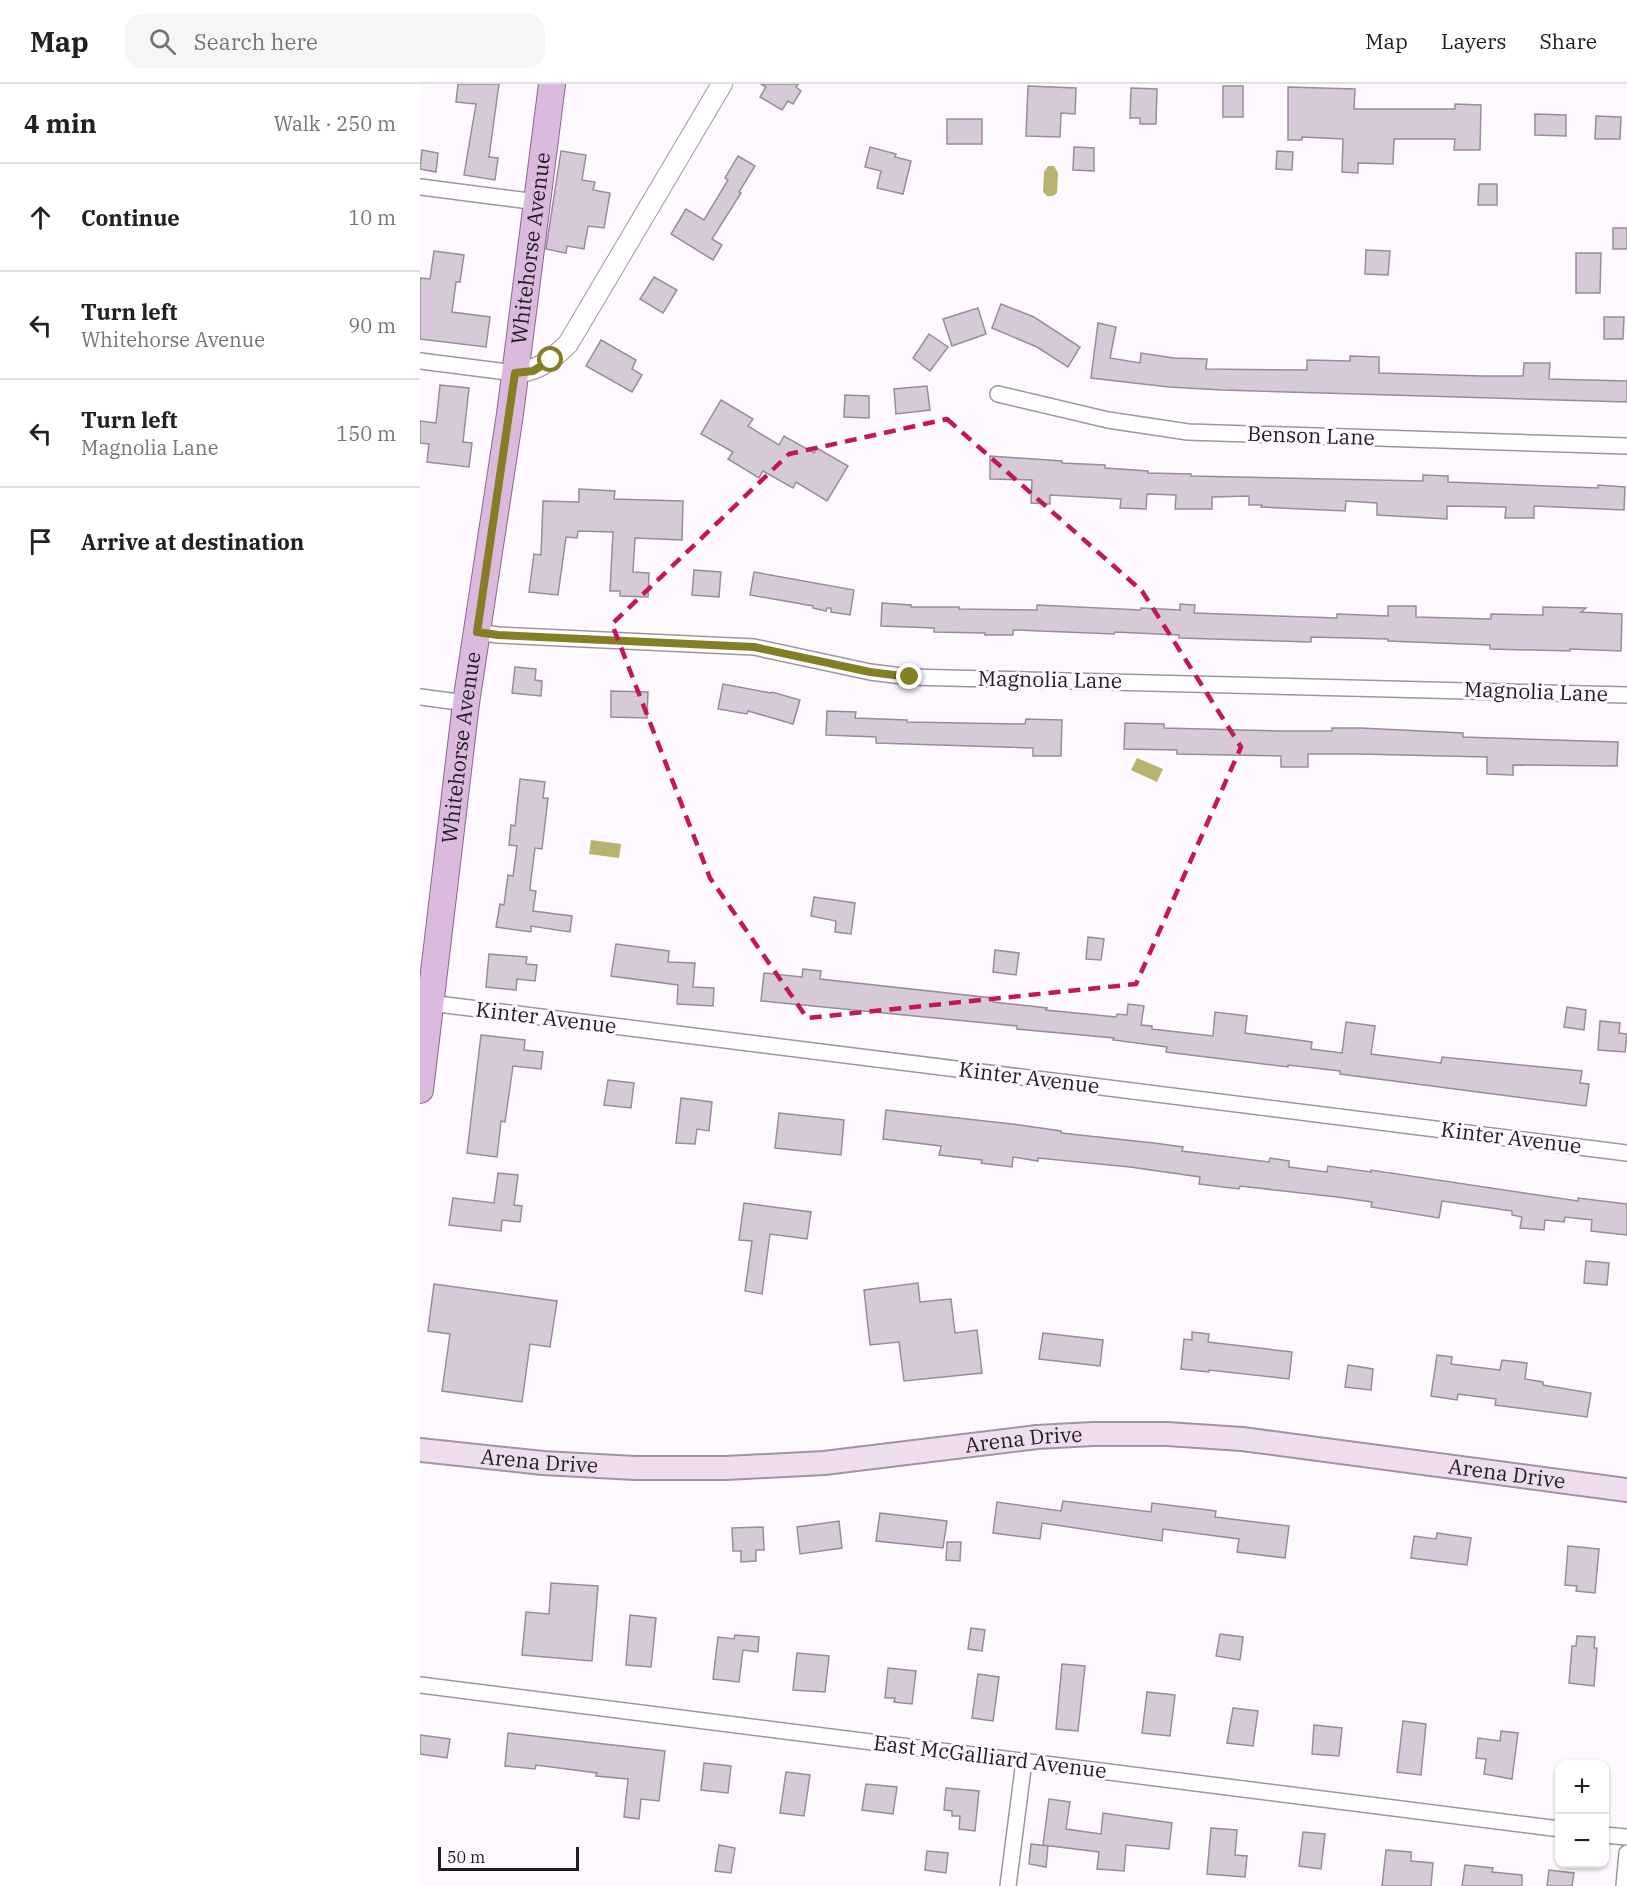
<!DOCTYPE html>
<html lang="en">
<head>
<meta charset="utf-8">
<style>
  :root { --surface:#fff; --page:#f6f6f6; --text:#202124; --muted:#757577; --line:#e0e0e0 }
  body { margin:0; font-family:"IBM Plex Serif",serif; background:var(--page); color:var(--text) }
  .controls { position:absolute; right:18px; bottom:18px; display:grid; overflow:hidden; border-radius:12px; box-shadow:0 2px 4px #0004 }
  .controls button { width:54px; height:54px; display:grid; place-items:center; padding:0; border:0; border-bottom:2px solid var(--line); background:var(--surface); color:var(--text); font:30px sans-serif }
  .scale { position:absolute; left:18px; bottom:15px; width:141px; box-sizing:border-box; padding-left:6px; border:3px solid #211c22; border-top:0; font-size:16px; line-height:21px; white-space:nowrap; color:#211c22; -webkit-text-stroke:4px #fef9ff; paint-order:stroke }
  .stop { position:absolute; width:18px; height:18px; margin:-14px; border:4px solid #867e25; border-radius:50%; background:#fff }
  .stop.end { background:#867e25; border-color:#fff; box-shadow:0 2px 6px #0008 }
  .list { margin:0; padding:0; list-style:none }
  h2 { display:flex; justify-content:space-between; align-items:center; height:78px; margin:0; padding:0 24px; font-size:26px }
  h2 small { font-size:20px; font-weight:400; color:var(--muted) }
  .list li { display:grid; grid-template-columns:39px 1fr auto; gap:18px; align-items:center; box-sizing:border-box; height:108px; padding:0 24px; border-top:2px solid var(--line) }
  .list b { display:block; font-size:22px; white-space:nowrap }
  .list p { margin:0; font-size:20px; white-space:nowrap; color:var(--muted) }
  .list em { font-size:20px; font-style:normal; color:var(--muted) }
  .icon { flex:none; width:33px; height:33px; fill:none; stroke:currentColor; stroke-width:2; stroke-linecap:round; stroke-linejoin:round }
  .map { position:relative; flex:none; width:1207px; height:1802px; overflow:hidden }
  header { display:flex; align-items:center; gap:36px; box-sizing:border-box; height:84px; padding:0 30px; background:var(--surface); border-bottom:2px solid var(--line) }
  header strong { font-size:28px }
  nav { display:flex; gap:33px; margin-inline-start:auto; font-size:21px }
  .search { width:420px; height:54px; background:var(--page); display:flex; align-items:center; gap:15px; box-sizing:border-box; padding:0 21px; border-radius:18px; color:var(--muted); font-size:22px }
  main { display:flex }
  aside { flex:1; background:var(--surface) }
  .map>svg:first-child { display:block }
  .water { fill:#b7b26d }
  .building { fill:#d7cad8; stroke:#998c9a; stroke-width:1.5 }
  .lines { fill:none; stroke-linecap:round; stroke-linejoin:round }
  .minor-casing { stroke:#a194a2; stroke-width:18 }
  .tertiary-casing { stroke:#a194a2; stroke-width:22 }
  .secondary-casing { stroke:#a194a2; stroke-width:26 }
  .primary-casing { stroke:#8a658e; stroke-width:28 }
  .minor { stroke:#fff; stroke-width:15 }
  .tertiary { stroke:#fff; stroke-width:20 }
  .secondary { stroke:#edddee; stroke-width:22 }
  .primary { stroke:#dabbde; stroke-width:26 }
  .route { stroke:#867e25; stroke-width:8 }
  .marked { fill:none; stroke:#c2185b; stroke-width:4.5; stroke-dasharray:12 8; stroke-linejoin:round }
  .labels { text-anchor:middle; stroke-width:6; stroke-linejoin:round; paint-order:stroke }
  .street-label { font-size:21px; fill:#211c22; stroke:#fef9ff }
</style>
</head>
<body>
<header>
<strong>Map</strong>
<div class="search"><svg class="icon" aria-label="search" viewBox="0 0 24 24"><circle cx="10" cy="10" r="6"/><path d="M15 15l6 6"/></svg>Search here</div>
<nav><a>Map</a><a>Layers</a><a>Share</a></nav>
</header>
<main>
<aside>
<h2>4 min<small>Walk · 250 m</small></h2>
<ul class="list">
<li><svg class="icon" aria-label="ahead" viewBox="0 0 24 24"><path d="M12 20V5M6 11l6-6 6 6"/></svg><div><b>Continue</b></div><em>10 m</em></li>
<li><svg class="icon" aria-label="left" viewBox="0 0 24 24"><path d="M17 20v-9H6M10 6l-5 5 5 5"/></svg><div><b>Turn left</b><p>Whitehorse Avenue</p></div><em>90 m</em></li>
<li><svg class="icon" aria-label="left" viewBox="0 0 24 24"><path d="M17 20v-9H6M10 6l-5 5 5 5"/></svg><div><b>Turn left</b><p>Magnolia Lane</p></div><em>150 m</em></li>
<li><svg class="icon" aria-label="arrive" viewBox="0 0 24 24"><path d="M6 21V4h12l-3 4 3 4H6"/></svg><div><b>Arrive at destination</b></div></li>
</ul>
</aside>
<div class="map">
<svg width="1207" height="1802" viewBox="0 0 1207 1802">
  <rect width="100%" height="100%" fill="#fef9ff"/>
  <g class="water">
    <path d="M628,82h6l4,7 -1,20 -4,3h-6l-4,-4 1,-20z"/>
    <path d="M717,674l26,11 -6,13 -26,-12z"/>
    <path d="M171,756l30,4 -2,14 -30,-4z"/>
  </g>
  <g class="building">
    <path d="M38,0h41l-10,73 9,1 -3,22 -31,-5 12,-71 -20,-2z"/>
    <path d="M341,0h37l-2,3 5,4 -8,13 -5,-3 -6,9 -22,-13 6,-10z"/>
    <path d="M608,2l48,2 -1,26 -14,-1 -1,24 -34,-1z"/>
    <rect x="803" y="2" width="20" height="31"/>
    <path d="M868,3l67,2 -1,20h101v-5l26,1 -1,45h-26l1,-11h-61l-1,25 -35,-1v10l-16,-1 1,-33 -41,-2v3h-14z"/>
    <path d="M711,4l26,1 -1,35h-16v-6h-10z"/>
    <path d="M1115,30l31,1v21l-31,-1z"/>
    <path d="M1176,32l25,1 -1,22h-25z"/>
    <rect x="527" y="35" width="35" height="25"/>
    <path d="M450,63l26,7 -1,3 16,4 -8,33 -26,-6 4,-17 -16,-4z"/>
    <path d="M654,63l20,1v23l-21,-1z"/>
    <path d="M2,66l16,3 -2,19 -16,-3z"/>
    <path d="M141,67l25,4 -4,25 13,2 -2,8 17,3 -6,35 -16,-2 -4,23 -17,-3 -1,7 -20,-4z"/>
    <path d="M857,67l16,1 -1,18 -16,-1z"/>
    <path d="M318,72l17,10 -16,26 2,1 -29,46 10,6 -9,15 -42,-26 15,-25 18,11 24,-40 -3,-2z"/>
    <path d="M1059,100h18v21h-19z"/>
    <rect x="1193" y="144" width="14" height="21"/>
    <path d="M946,166l24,1 -2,24 -23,-1z"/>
    <path d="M14,167l30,4 -4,27h-4l-4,30 38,5 -4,30 -66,-8v-61l10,1z"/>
    <path d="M1156,169h25l-1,40h-24z"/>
    <path d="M234,193l23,13 -14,23 -23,-14z"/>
    <path d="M581,220l33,13 46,30 -12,20 -31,-20 -45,-19z"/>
    <path d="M558,224l8,26 -34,12 -9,-27z"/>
    <path d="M1184,233h20l-1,22h-19z"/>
    <path d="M678,239l18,4 -6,31 30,5 1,-10 33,5 33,1 -1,10 101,1v-10l43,1v-5l29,1v16l103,3h41l1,-13h26l-1,16 78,2v21l-405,-12 -53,-3 -78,-9z"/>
    <path d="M509,250l19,13 -18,24 -17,-13z"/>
    <path d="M181,256l35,20 -4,9 10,6 -10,17 -46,-26z"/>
    <path d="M20,301l29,3 -6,54 9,1 -3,24 -42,-5 2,-18 -9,-1v-22l16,2z"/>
    <path d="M507,302l3,24 -34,4 -2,-25z"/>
    <path d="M425,311l24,1v22l-25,-1z"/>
    <path d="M301,316l32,19 -5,7 31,19 5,-9 30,17 3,-5 31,18 -21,35 -31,-19 -3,6 -30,-17 -4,7 -31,-19 5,-7 -32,-18z"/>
    <path d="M570,372l72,5v2l43,2v3l43,3v2l43,1v2l232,5v-6l25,1v6l150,6v-3l27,2 -1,23 -90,-4v12h-29l1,-11 -59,-1v13l-70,-4v-12l-31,-2 -1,10 -84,-4 1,-2h-13v-9l-37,1v12h-37l1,-14 -29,-1 -1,15 -26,-1 1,-9 -71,-4v9l-19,-1 1,-23 -42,-1z"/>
    <path d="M159,405l36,2 -1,8 69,2 -1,39 -47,-2 -2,34 16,1 -1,24 -28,-1v-5h-10l3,-59 -35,-1 -1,7 -11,-1 -8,58 -29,-3 5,-38 7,1 2,-54 36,1z"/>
    <path d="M274,486l27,2 -2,25 -27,-2z"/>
    <path d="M334,488l100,18 -4,25 -19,-3v-4h-4l-1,3 -13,-3v-2l-63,-11z"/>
    <path d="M462,519l29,2v2h48v2l78,1v-5l104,5v-2l39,2v-6l15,1 -1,8 143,5v-4l51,2v-10h28v11l75,2v-5l52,1v-8l43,1 -5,4 41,2 -1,37 -51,-2v2l-80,-2v-4l-102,-4v-2l-77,-2v5l-132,-4v-3l-64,-3 -1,2 -101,-4v5h-28v-2l-51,-1v-4l-53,-2z"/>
    <path d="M95,583l21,2 -1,11 7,1 -1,15 -29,-3z"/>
    <path d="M303,600l48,9 1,-1 28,8 -7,24 -45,-13 -1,3 -29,-5z"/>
    <path d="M191,607l37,1 -1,26 -36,-1z"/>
    <path d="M407,627l29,1 -1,6 52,2v2l118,2 1,-5 36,1 -1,36h-28v-8l-157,-5v-6l-50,-2z"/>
    <path d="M705,639l39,1v4l117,3h51v-3h28l103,5v4l155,5 -1,24 -104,-1v10l-26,-1v-17l-128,-3h-51v13h-27v-11l-104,-2v-4l-53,-1z"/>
    <path d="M100,695l25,3 -2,16h5l-6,51 -7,-1 -4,31 -1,11 6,1 -3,20 39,5 -2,16 -39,-6v6l-35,-5 4,-23 4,1 4,-30 5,1 4,-30 -8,-1 2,-20 4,1z"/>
    <path d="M394,813l41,6 -4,31 -16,-2 1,-11 -25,-5z"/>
    <path d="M668,853l16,2 -3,21 -15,-1z"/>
    <path d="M196,860l53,7 -1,11 27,1 -2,24 21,1 -1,18 -36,-2 1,-19 -67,-9z"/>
    <path d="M575,866l24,3 -3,22 -23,-3z"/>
    <path d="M69,870l38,3 -1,7 11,1 -2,16 -18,-2 -1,11 -30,-3z"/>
    <path d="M383,885l18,2 -1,8 173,19v4l54,6 -1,2 70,7 1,-3 10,1 1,-11 16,2 -3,19 11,1v3l61,7 2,-24 32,4 -2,17 67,9 -1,7 31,4 4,-31 29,4 -4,28 70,9 1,-6 140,14 -2,12 9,1 -3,22 -246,-32v-3l-52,-6v2l-122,-15 1,-5 -54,-7 1,-2 -97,-9v-3l-256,-25 3,-28 38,4z"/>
    <path d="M1147,923l19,3 -2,20 -20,-3z"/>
    <path d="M1180,937l20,2 -1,10 8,1 -2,18 -27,-2z"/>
    <path d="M61,951l44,5 -1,10 19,2 -2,17 -28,-3 -8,56 -4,-1 -4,36 -30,-4z"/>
    <path d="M188,996l26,3 -3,25 -27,-3z"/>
    <path d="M261,1014l31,4 -3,29 -12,-2 -2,15 -19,-1z"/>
    <path d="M466,1026l126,14 49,7v2l93,10 29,4 -1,4 87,11 1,-4 19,3v6l38,5 1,-6 43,6v-2l207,31v-3l49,6v31l-36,-4 1,-11 -27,-3 -1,5 -19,-2 -1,10 -24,-2 2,-11 -10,-2v-4l-70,-10 -3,17 -68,-11 1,-5 -35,-5 -97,-11 -1,3 -40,-5 1,-7 -70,-10 -92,-9v3l-25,-4 -1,10 -31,-4 1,-3 -43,-5 2,-9 -58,-7z"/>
    <path d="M359,1029l65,7 -3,35 -66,-7z"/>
    <path d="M78,1089l20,2 -4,30 8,1 -2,16 -18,-2 -1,11 -52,-6 4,-27 41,5z"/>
    <path d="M324,1119l67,9 -4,27 -37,-5 -8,60 -17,-3 7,-50 -13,-1z"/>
    <path d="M1166,1177l23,2 -2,22 -23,-2z"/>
    <path d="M498,1199l2,19 31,-3 4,34 22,-3 5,43 -78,8 -5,-39 -29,3 -6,-55z"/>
    <path d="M14,1200l123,17 -7,46 -20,-3 -8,58 -80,-11 8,-57 -22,-3z"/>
    <path d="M772,1248l17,2 -1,8 84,10 -3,27 -80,-9v2l-28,-3 3,-30 8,1z"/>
    <path d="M623,1249l60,7 -3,26 -61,-7z"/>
    <path d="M1017,1271l15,2 -1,7 49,6 2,-10 25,3 -2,16 18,3v3l48,8 -4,24 -92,-12 1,-6 -38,-5 -1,6 -26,-4z"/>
    <path d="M928,1281l25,4 -2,21 -26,-3z"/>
    <path d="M643,1417l88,11 1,-9 64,8 -1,6 74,9 -4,32 -48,-6 2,-13 -76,-10 -1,12 -120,-18 -2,16 -47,-6 4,-31 64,9z"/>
    <path d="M460,1429l67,8 -4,27 -67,-7z"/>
    <path d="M419,1437l3,27 -42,6 -3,-27z"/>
    <path d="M343,1443l1,23h-8v11l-15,1v-11h-8l-1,-23z"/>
    <path d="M1017,1449l34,5 -4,27 -56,-7 3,-22 22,3z"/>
    <path d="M527,1458h14l-1,19 -14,-1z"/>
    <path d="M1148,1462l31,3 -4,44 -19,-2 1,-5 -12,-1z"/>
    <path d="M131,1499l47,3 -6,75 -70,-6 4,-43 23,2z"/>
    <path d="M210,1531l26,3 -5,49 -25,-2z"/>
    <path d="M551,1544l14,2 -3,21 -14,-2z"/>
    <path d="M800,1550l23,3 -3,23 -24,-4z"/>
    <path d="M315,1551l24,2 -1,15 -15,-2 -4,32 -26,-3 5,-42 16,2z"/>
    <path d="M1157,1552l18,1 -1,11h3l-3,38 -25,-3 3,-37h4z"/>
    <path d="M377,1569l32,3 -4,36 -32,-2z"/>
    <path d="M642,1580l23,2 -7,65 -22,-2z"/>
    <path d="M468,1584l28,3 -4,33 -18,-2 1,-4h-10z"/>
    <path d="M558,1590l21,3 -6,44 -21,-3z"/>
    <path d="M727,1608l28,3 -5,41 -28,-3z"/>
    <path d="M813,1624l25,3 -5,35 -26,-3z"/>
    <path d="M983,1637l23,3 -5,51 -24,-3z"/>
    <path d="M894,1641l28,3 -3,28 -27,-2z"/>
    <path d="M1081,1647l17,2 -6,46 -28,-5 2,-15 -10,-1 2,-20 22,3z"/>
    <path d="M88,1649l157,18 -6,50 -18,-2 -2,20 -15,-2 4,-38 -32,-3 1,-3 -61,-8 -1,4 -30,-3z"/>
    <path d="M0,1651l30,4 -3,19 -27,-4z"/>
    <path d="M284,1679l27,3 -3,27 -27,-3z"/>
    <path d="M366,1688l24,3 -6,41 -24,-3z"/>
    <path d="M446,1700l31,3 -4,27 -31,-4z"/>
    <path d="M526,1704l33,3 -4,40 -16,-2 1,-13h-8v-5l-8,-1z"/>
    <path d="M629,1715l21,3 -4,27 35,5 2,-21 69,10 -3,26 -43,-4 -2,26 -27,-2 2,-17 -56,-7z"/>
    <path d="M791,1744l26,2 -2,25 12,1 -2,21 -38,-3z"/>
    <path d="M883,1748l22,2 -4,35 -22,-3z"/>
    <path d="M611,1760l17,2 -2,21 -17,-3z"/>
    <path d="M299,1761l16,3 -4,25 -16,-2z"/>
    <path d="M966,1766l25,2v9l22,2 -2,23h-49z"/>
    <path d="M507,1767l21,2 -2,20 -21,-3z"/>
    <path d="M1045,1781l28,3 -1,4 30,3v11h-60z"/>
    <path d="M1129,1786l25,3 -2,13h-25z"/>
  </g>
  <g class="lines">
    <g class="minor-casing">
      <g id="minor">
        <path d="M0,103l117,15"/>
        <path d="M0,277l95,12"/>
        <path d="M578,310l110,26 80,12 439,14"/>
        <path d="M57,548l21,3 256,12 116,25 40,5 717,18"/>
        <path d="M0,613l46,6"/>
        <path d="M10,919l1197,150"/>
        <path d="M0,1601l1140,144"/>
        <path d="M1184,1751l23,2"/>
        <path d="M588,1802l16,-125"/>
        <path d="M1204,1802l3,-33"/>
      </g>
    </g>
    <g class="tertiary-casing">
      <path id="tertiary" d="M95,289c25,-3 35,-12 53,-29l154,-260"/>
    </g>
    <g class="secondary-casing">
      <g id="secondary">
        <path id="s1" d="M0,1366l123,13 92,5h91l98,-5 213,-26 56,-3h74l75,5 385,51"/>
      </g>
    </g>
    <g class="primary-casing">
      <g id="primary">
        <path id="s2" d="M0,1006l46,-387 44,-289 42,-330"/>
      </g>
    </g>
    <use href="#minor" class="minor"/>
    <use href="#tertiary" class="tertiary"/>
    <use href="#secondary" class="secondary"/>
    <use href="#primary" class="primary"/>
  </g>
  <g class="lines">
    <path class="route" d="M131,276l-18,11 -18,2 -38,259 21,3 256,12 116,25 40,5"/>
  </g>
  <path class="marked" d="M527,335l195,172 99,156 -105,237 -329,34 -97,-140 -98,-254 177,-170z"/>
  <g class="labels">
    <g class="street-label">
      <text dy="7" stroke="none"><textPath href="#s2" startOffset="849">Whitehorse Avenue</textPath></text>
      <text transform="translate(891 352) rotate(2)" y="7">Benson Lane</text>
      <text transform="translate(630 596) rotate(1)" y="7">Magnolia Lane</text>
      <text transform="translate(1116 608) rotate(2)" y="7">Magnolia Lane</text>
      <text dy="7" stroke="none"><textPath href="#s2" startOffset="345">Whitehorse Avenue</textPath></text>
      <text transform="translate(126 934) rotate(7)" y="7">Kinter Avenue</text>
      <text transform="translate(609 994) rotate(7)" y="7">Kinter Avenue</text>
      <text transform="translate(1091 1054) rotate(7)" y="7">Kinter Avenue</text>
      <text dy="7" stroke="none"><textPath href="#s1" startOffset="606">Arena Drive</textPath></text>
      <text dy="7" stroke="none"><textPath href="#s1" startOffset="120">Arena Drive</textPath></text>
      <text dy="7" stroke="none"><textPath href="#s1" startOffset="1092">Arena Drive</textPath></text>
      <text transform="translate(570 1673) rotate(7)" y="7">East McGalliard Avenue</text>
    </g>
  </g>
</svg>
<div class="controls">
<button>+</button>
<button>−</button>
</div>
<div class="scale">50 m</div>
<div class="stop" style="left:131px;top:276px"></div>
<div class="stop end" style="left:490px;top:593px"></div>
</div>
</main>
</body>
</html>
